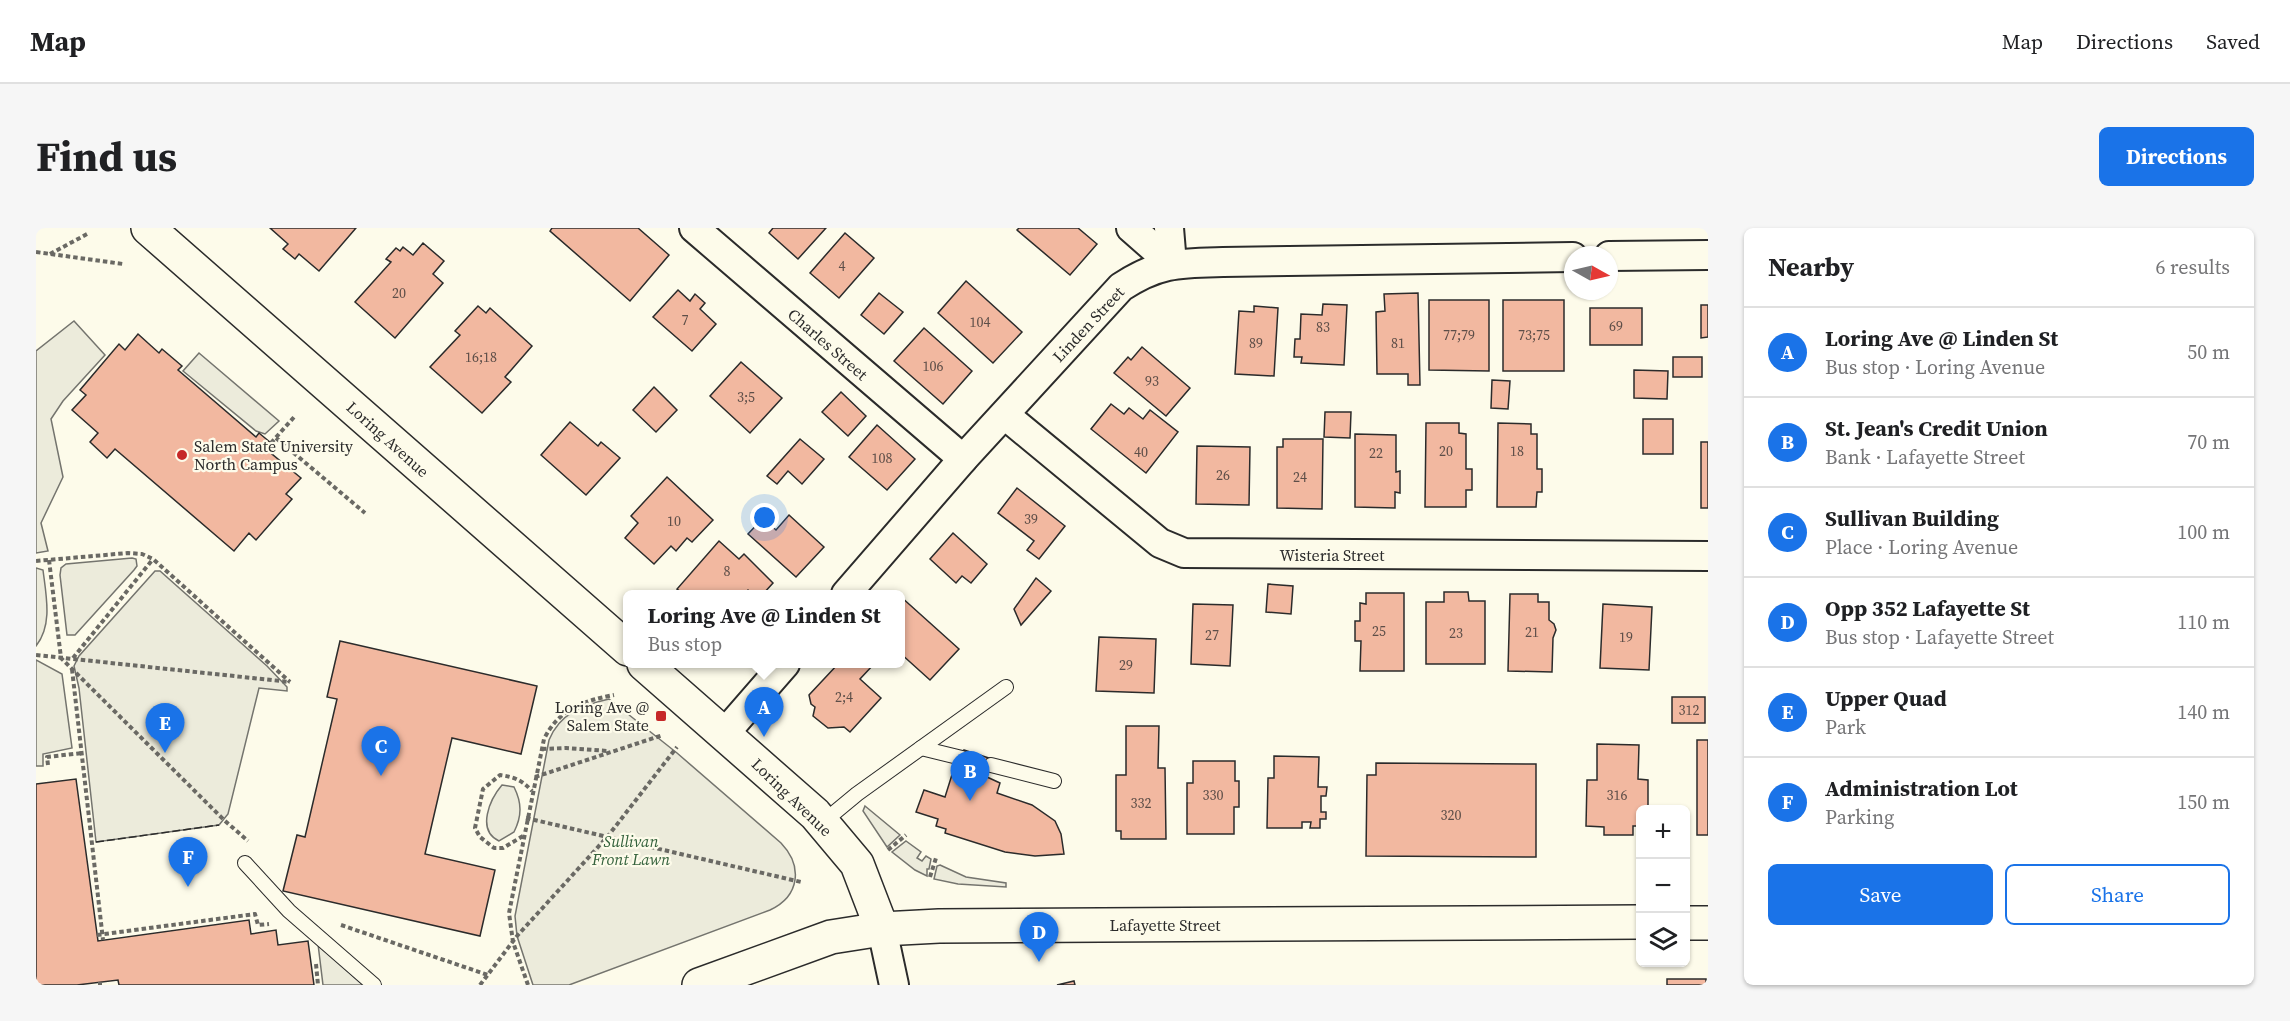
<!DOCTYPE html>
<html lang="en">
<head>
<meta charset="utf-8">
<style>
  :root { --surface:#fff; --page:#f6f6f6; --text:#202124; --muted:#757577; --line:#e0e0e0; --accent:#1a73e8 }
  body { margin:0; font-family:"Source Serif 4",serif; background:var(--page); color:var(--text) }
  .controls { position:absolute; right:18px; bottom:18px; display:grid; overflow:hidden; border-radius:9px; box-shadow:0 2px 4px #0004 }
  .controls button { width:54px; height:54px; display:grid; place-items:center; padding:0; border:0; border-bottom:2px solid var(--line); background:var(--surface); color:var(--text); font:30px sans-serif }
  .compass { position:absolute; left:1528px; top:18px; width:54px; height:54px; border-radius:50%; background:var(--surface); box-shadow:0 2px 4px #0004; rotate:98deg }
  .you { position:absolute; left:729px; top:290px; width:21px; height:21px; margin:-15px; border:4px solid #fff; border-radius:50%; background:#1a73e8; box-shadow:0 0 0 9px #1a73e833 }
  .badge { display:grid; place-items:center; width:39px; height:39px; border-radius:50%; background:var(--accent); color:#fff; font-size:20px; font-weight:700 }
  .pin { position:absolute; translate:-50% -50px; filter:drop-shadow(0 2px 3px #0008) }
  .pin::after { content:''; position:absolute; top:32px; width:21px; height:18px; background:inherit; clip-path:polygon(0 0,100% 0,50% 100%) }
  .popup { position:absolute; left:587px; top:362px; width:282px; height:78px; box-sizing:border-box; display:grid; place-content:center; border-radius:9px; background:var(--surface); filter:drop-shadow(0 2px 4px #0005); font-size:20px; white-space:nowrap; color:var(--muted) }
  .popup b { font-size:22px; color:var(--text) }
  .popup::after { content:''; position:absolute; left:50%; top:100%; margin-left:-12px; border:12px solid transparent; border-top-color:var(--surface) }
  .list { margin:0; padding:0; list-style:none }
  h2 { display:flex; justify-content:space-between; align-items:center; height:78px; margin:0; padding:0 24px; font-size:26px }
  h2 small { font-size:20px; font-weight:400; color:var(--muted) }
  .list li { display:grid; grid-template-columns:39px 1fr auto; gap:18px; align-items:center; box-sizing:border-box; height:90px; padding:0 24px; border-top:2px solid var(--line) }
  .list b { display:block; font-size:22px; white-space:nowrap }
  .list p { margin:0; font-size:20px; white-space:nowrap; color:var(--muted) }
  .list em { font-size:20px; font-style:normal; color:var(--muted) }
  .actions { display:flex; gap:12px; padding:18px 24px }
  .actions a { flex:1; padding:14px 0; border:2px solid var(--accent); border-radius:9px; text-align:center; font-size:21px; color:var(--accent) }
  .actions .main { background:var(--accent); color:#fff }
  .icon { flex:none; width:33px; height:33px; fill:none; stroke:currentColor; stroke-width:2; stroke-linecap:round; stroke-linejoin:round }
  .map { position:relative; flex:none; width:1672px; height:757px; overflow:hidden; border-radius:9px }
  header { display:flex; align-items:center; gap:36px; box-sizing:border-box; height:84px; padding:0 30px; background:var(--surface); border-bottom:2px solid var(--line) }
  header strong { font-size:28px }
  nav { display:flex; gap:33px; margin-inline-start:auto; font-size:21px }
  .intro { display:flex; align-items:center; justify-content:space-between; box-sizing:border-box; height:144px; padding:0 36px }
  h1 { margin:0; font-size:42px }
  .button { padding:15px 27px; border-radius:9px; background:var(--accent); color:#fff; font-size:21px; font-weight:700 }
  main { display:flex; gap:36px; padding:0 36px }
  aside { flex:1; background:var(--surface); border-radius:9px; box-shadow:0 2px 4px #0004 }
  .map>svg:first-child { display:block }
  .green { fill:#ecebdb; stroke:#74746e; stroke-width:1.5 }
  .building { fill:#f2b8a0; stroke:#2b2b2b; stroke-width:1.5 }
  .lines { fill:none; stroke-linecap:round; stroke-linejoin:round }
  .service-casing { stroke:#2b2b2b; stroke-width:16 }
  .minor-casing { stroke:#2b2b2b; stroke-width:32 }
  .primary-casing { stroke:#2b2b2b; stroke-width:36 }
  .trunk-casing { stroke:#2b2b2b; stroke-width:36 }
  .path { stroke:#6a6964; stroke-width:4; stroke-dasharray:4.5 3; stroke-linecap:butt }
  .service { stroke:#fdfbea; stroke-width:14 }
  .minor { stroke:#fdfbea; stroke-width:28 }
  .primary { stroke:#fdfbea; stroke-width:33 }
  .trunk { stroke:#fdfbea; stroke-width:33 }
  .fence { stroke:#2b2b2b; stroke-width:1.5; stroke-dasharray:8 3; stroke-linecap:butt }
  .poi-dot { fill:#c62828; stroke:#fdfbea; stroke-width:2 }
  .labels { text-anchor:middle; stroke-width:4.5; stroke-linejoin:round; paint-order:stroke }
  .number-label { font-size:14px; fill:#5d4e48 }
  .street-label { font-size:16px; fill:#2b2b2b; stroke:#fdfbea }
  .poi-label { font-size:16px; fill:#2b2b2b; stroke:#fdfbea; text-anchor:start }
  .park-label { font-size:16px; font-style:italic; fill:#34623c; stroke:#fdfbea }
</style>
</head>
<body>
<header>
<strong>Map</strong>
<nav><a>Map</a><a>Directions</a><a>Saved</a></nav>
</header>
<div class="intro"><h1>Find us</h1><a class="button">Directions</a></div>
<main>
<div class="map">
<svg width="1672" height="757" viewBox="0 0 1672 757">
  <rect width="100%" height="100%" fill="#fdfbea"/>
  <g class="green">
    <path d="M38,93l31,34 -42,46 -12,18 12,58 -22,46 7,28 -12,2v-202z"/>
    <path d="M163,125l80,68 -14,13 -9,-3 -73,-60z"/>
    <path d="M96,330l4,1 1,7 -3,4 -59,65h-8l-7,-60 1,-7 5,-4z"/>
    <path d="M0,340l7,2c3,25 10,55 -7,76z"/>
    <path d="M119,343h5l107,95 20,21v4l-28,-3 -31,126 -9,11 -123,17 -17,-154 -5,-22 5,-10z"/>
    <path d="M0,432l26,14 10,74 -29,6v12h-7z"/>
    <path d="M573,471l68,54 104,90c22,23 19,53 -11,67l-201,75h-36l-16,-49 -2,-20 34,-176c11,-27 34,-35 60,-41z"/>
    <path d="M466,557l12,2c8,16 8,29 0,45l-15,9c-23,-11 -9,-42 3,-56z"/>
    <path d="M829,578l35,29 -13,12 -24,-36z"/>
    <path d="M870,613l15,11 -4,6 5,3 4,-5 5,3 -2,10h-2v7l-12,-6 -23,-18z"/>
    <path d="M904,637l26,12 40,6v4l-48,-3 -24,-5 3,-13z"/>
    <path d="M282,716l45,41h-40z"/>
  </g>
  <g class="building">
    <path d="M234,0h86l-37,43 -20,-17 -4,5 -12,-10 5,-5z"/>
    <path d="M516,0h86l31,27 -39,46 -80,-70z"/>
    <path d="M737,0h53l-28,31 -29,-26z"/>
    <path d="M983,0h59l19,16 -27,31 -53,-45z"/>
    <path d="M809,5l29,25 -35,40 -29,-25z"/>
    <path d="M387,15l21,18 -11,13 10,9 -48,55 -40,-36 36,-40 -5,-3 10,-11 4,3 3,-4 10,8z"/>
    <path d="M930,53l56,51 -29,31 -55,-50z"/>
    <path d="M642,62l12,11 5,-7 10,9 -5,6 16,15 -24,27 -39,-34z"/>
    <path d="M843,65l24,19 -19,22 -23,-19z"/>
    <path d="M1382,65l2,92h-12v-11h-31l-1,-62 9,-1 -1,-17z"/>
    <path d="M1393,72h60v71l-60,-1z"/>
    <rect x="1467" y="72" width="61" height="71"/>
    <path d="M1287,76l24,1 -3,60 -43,-2 1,-6h-8l1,-18h5l1,-25 21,1z"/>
    <path d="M1665,77h7v32l-7,1z"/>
    <path d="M442,78l8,7 4,-5 42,38 -27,31 6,5 -29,31 -52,-46 30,-32 -5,-4z"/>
    <path d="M1218,78l24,2 -4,68 -39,-2 4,-63 15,1z"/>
    <rect x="1554" y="80" width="52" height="37"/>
    <path d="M888,100l48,43 -29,33 -49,-43z"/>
    <path d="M102,106l21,19 3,-4 20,17 -4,4 78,67 3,-4 12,10 5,5 -4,6 29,24 -15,16 6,5 -36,41 -7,-7 -15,18 -119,-102 -8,9 -17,-16 8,-9 -26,-23 14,-15 -6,-5 39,-46 6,6z"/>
    <path d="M1106,119l48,41 -24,28 -52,-43 14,-16 3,3z"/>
    <rect x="1637" y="129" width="29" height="20"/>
    <path d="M705,134l41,36 -32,35 -40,-37z"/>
    <path d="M1598,142l34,1 -1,28 -33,-1z"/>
    <path d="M1456,152l18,1 -2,28 -17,-1z"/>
    <path d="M618,159l23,23 -21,22 -23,-22z"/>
    <path d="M805,164l25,24 -18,20 -26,-24z"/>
    <path d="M1075,176l13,10 5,-6 14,11 7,-9 28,22 -32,41 -55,-44z"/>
    <path d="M1289,184h26l-1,26 -26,-1z"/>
    <rect x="1607" y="191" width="30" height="35"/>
    <path d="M534,194l28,24 3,-4 19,16 -34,37 -45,-40z"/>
    <path d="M1390,195h33v10l7,1v35h6v21h-6v17h-41z"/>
    <path d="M1462,195l33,1v10h6v35h5v23h-5l-1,15h-39z"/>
    <path d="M841,197l38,34 -28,31 -38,-33z"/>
    <path d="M1319,206l41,1v37l4,-1v22l-5,-1v16l-40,-1z"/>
    <path d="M764,211l24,20 -22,25 -14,-13 -11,13 -10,-8z"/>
    <path d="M1247,211h40l-1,70 -45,-1v-61h6z"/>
    <rect x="1665" y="214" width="7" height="66"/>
    <path d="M1161,218l53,1 -1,58 -53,-1z"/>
    <path d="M631,249l46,43 -21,22 -5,-4 -11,13 -5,-5 -17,18 -29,-26 13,-15 -7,-7z"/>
    <path d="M981,260l48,38 -26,33 -12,-9 7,-9 -36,-28z"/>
    <path d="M753,287l35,32 -28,30 -48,-43 15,-16 13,12z"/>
    <path d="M917,305l34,31 -16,19 -9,-7 -6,7 -26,-24z"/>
    <path d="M683,313l20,18 5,-5 29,29 -10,11h-10l-5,-4 -3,4h-61l-7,-5z"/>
    <path d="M1000,350l15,13 -30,34 -7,-16z"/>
    <path d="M1232,356l25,2 -2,28 -25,-2z"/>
    <path d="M1408,364h24l1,9h16v63h-59v-62h18z"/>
    <path d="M1330,365h38v78h-44l1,-30h-6v-20h5v-18l6,1z"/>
    <path d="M1474,366h28v8h11v18l5,4 2,6 -3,8 -1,34 -44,-1z"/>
    <path d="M864,368l59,53 -29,31 -30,-27z"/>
    <path d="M1157,376l40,1 -3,61 -39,-2z"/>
    <path d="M1567,376l49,3 -3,63 -49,-2z"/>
    <path d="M1063,409l57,2 -2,54 -58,-2z"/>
    <path d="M304,413l197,45 -16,68 -69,-16 -14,60 -13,56 70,16 -15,66 -197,-45 14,-56 8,2 32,-138 -10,-2z"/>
    <path d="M802,436h36l-14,15 21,19 -31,34 -6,-5 -16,1 -15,-12 2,-9 -4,-3 -2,-9z"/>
    <rect x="1636" y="469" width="33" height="26"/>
    <path d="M1090,498h33l-1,42h7l1,71h-45v-8h-5v-56h10z"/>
    <rect x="1661" y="512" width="11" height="95"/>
    <path d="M1561,516l42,1 -1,34 10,1v30h-8v16h-7v9h-29v-8l-18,-1 1,-46h10z"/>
    <path d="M928,522l28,9 -5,18 13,6 -3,10 35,12 23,16 6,13 3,20 -29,2 -30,-4 -60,-19 1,-4 -10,-3 2,-7 -22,-7 8,-22 21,7 10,-32 5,1z"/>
    <path d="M1238,528l45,1 -1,30h9l-1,9h-5v16h5v7h-6v9h-10l1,-6h-9v6h-35l1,-50h6z"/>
    <path d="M1157,533h42v20h4v26h-5v27h-47v-51h6z"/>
    <path d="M1340,535l160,1v93l-170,-1 1,-81h9z"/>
    <path d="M40,551l22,162 151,-21 2,14 25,-4 2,15 30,-4 6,44h-195l-1,-5 -41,5h-41v-201z"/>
    <rect x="1631" y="751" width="39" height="6"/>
    <path d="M1038,753l1,4h-18z"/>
  </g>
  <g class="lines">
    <g class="service-casing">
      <g id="service">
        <path d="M885,520l41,10"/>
        <path d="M955,537l63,16"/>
        <path d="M786,595l35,-29 149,-107"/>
        <path d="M209,635l44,48 85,74"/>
      </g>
    </g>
    <g class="minor-casing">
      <g id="minor">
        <path d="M658,0l269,231"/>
        <path d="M1095,0l41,36"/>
        <path d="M1133,0l3,36"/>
        <path d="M1573,28l99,-1"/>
        <path d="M969,187l155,128 24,10 524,3"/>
        <path d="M810,366l117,-135 158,-172c38,-25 59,-24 102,-25l350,-5"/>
        <path d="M689,505l60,-69"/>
        <path d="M846,701l12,56"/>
      </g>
    </g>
    <g class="primary-casing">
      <path id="primary" d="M663,757l132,-48 51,-8"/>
    </g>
    <g class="trunk-casing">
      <g id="trunk">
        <path d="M112,0l480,421"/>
        <path d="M608,436l171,150 42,50 25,65 57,-3 701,-4"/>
        <path d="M1650,695h22"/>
      </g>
    </g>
    <g class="path">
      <path d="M0,24l87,12"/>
      <path d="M14,26l39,-21"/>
      <path d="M240,210l89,75"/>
      <path d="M235,215l24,-27"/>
      <path d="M13,332l12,98 163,162 24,21"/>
      <path d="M0,333l92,-8 14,1 11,5 137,123"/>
      <path d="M0,427l254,27"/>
      <path d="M37,430l80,-99"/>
      <path d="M36,441l31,271"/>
      <path d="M506,521l24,-1 42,3"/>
      <path d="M12,537l-1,-8 35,-4"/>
      <path d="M499,549l128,-42"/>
      <path d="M490,590l275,64"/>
      <path d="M487,608l-20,12h-9l-14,-11 -5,-9 8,-39 17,-14c14,2 22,5 32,16"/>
      <path d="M852,622l18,-15"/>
      <path d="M894,649l6,-19"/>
      <path d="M305,697l147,50"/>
      <path d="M61,707l158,-21 3,11 11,-1"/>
      <path d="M280,736l2,21"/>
      <path d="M64,754v3"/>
      <path d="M444,757l37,-49 91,-100 69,-89"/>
      <path d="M492,757l-15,-43 -4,-29 35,-174c15,-30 39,-38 70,-44"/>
    </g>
    <use href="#service" class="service"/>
    <use href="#minor" class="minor"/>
    <use href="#primary" class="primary"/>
    <use href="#trunk" class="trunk"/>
    <path class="fence" d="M60,614l123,-17"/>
  </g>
  <g class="poi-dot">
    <circle cx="146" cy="227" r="6"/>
    <rect x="619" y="482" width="12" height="12" rx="3"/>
  </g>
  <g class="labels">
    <g class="number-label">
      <text x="806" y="43">4</text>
      <text x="363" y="70">20</text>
      <text x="649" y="97">7</text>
      <text x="944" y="99">104</text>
      <text x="1580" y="103">69</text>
      <text x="1287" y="104">83</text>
      <text x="1423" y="112">77;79</text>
      <text x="1498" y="112">73;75</text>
      <text x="1220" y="120">89</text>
      <text x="1362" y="120">81</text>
      <text x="445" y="134">16;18</text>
      <text x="897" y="143">106</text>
      <text x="1116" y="158">93</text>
      <text x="710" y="174">3;5</text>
      <text x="1410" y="228">20</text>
      <text x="1481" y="228">18</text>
      <text x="1105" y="229">40</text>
      <text x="1340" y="230">22</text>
      <text x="846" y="235">108</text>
      <text x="1187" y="252">26</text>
      <text x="1264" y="254">24</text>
      <text x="995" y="296">39</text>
      <text x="638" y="298">10</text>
      <text x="691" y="348">8</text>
      <text x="1343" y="408">25</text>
      <text x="1496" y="409">21</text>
      <text x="1420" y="410">23</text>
      <text x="1176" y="412">27</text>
      <text x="1590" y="414">19</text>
      <text x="1090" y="442">29</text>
      <text x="808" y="474">2;4</text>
      <text x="1653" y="487">312</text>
      <text x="1177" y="572">330</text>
      <text x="1581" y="572">316</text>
      <text x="1105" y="580">332</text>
      <text x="1415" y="592">320</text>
    </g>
    <g class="street-label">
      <text transform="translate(1052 96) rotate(-47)" y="6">Linden Street</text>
      <text transform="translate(792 116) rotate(41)" y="6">Charles Street</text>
      <text transform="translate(352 211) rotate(42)" y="6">Loring Avenue</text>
      <text x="1296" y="333">Wisteria Street</text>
      <text transform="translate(756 569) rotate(44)" y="6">Loring Avenue</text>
      <text x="1129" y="703">Lafayette Street</text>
    </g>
    <g class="poi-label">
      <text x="158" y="224">Salem State University<tspan x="158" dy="18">North Campus</tspan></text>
      <text x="613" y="485" text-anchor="end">Loring Ave @<tspan x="613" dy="18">Salem State</tspan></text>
    </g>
    <g class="park-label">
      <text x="595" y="619">Sullivan<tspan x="595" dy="18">Front Lawn</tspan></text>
    </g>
  </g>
</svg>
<div class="controls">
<button>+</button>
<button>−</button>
<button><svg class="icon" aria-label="layers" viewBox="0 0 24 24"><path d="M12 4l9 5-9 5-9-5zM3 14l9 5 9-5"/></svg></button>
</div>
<svg class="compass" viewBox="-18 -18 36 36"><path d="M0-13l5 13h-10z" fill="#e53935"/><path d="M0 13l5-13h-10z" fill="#757577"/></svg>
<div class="you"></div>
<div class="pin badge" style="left:728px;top:509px">A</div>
<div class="popup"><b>Loring Ave @ Linden St</b>Bus stop</div>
<div class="pin badge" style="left:934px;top:573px">B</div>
<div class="pin badge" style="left:345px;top:548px">C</div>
<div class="pin badge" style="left:1003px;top:734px">D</div>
<div class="pin badge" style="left:129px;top:525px">E</div>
<div class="pin badge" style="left:152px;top:659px">F</div>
</div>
<aside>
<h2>Nearby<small>6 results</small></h2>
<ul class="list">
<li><span class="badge">A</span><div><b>Loring Ave @ Linden St</b><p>Bus stop · Loring Avenue</p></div><em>50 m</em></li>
<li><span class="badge">B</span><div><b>St. Jean's Credit Union</b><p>Bank · Lafayette Street</p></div><em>70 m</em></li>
<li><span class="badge">C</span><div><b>Sullivan Building</b><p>Place · Loring Avenue</p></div><em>100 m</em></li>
<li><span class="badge">D</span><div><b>Opp 352 Lafayette St</b><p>Bus stop · Lafayette Street</p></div><em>110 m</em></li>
<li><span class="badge">E</span><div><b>Upper Quad</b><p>Park</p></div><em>140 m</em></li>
<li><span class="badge">F</span><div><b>Administration Lot</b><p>Parking</p></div><em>150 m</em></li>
</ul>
<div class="actions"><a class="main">Save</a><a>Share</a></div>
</aside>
</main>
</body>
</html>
